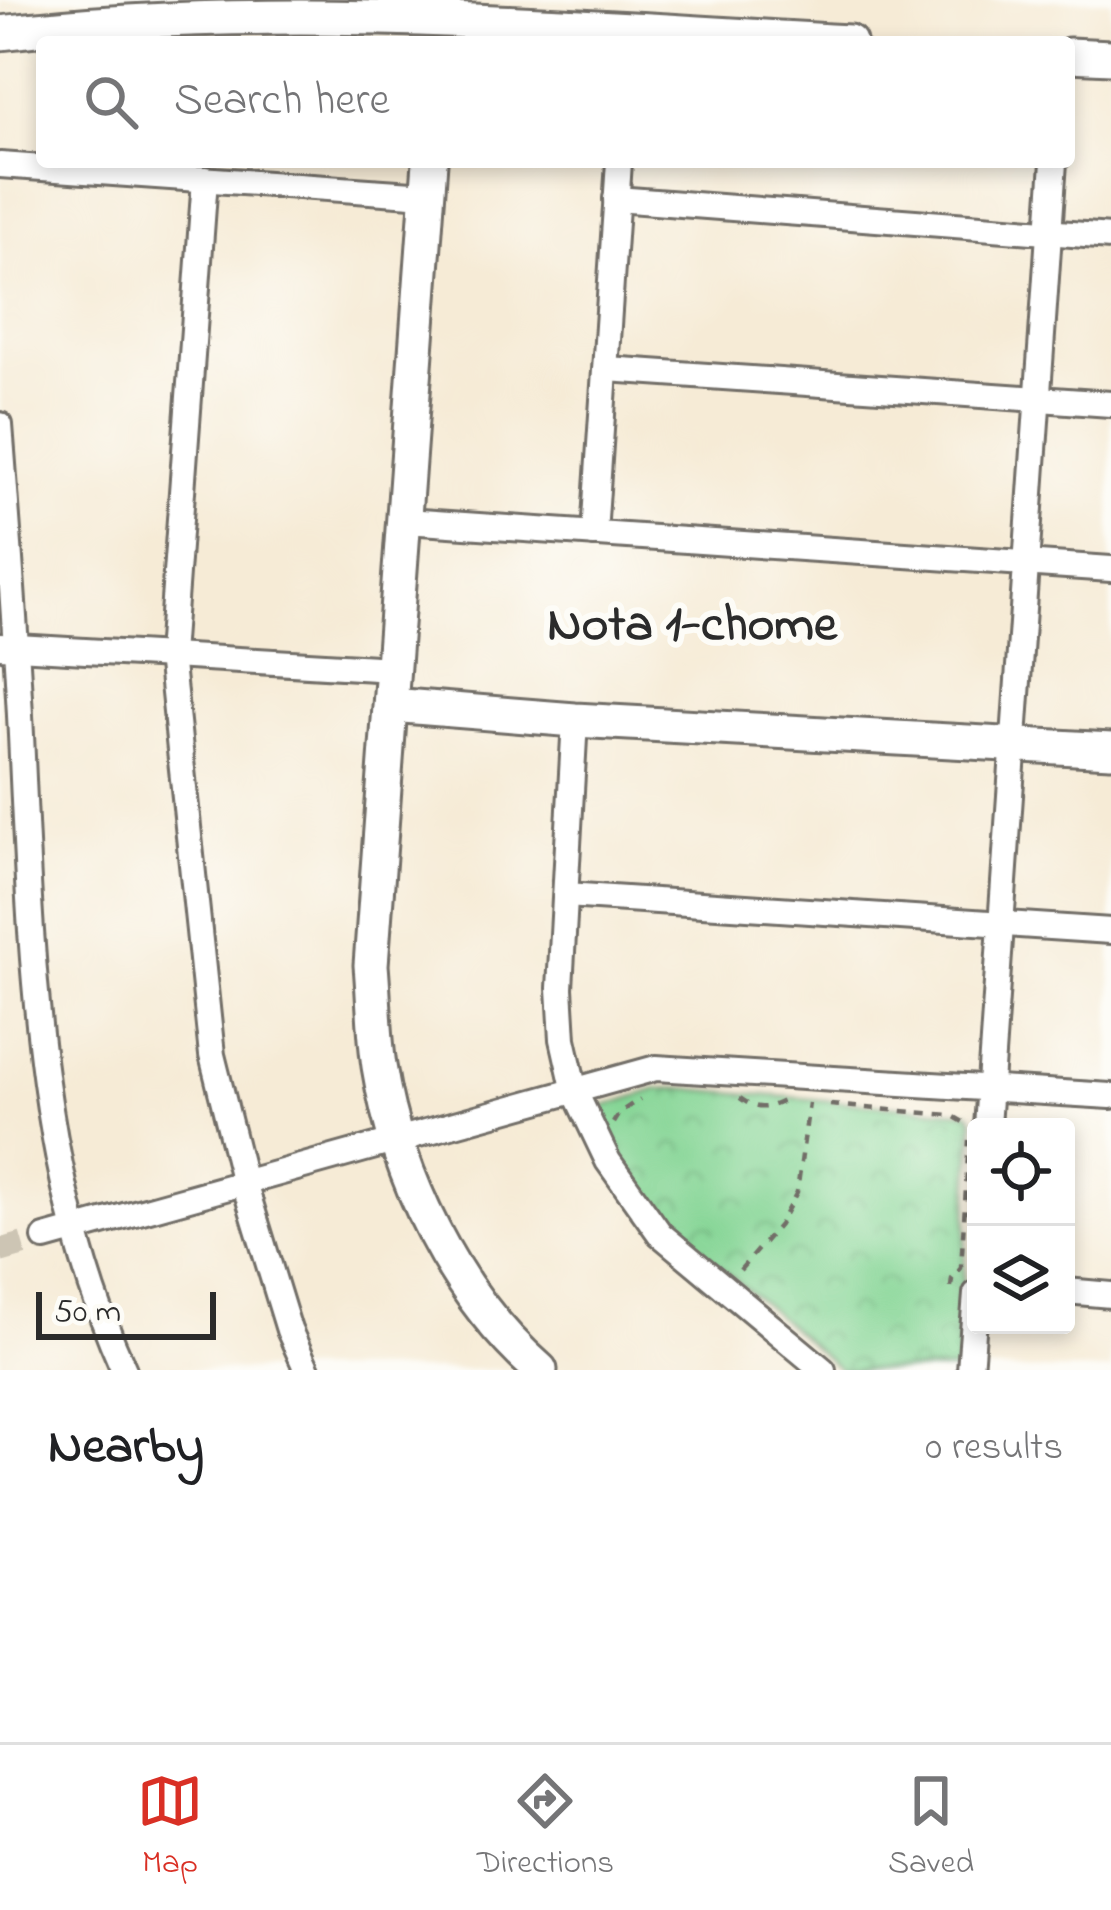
<!DOCTYPE html>
<html lang="en">
<head>
<meta charset="utf-8">
<style>
  :root { --surface:#fff; --page:#f6f6f6; --text:#202124; --muted:#757577; --line:#e0e0e0; --accent:#d93025 }
  body { margin:0; font-family:"Indie Flower",sans-serif; background:var(--page); color:var(--text) }
  .controls { position:absolute; right:36px; bottom:36px; display:grid; overflow:hidden; border-radius:12px; box-shadow:0 6px 18px #0003 }
  .controls button { width:108px; height:108px; display:grid; place-items:center; padding:0; border:0; border-bottom:3px solid var(--line); background:var(--surface); color:var(--text); font:60px sans-serif }
  .scale { position:absolute; left:36px; bottom:30px; width:180px; box-sizing:border-box; padding-left:12px; border:6px solid #2b2b2b; border-top:0; font-size:33px; line-height:42px; white-space:nowrap; color:#2b2b2b; -webkit-text-stroke:9px #fdfcf7; paint-order:stroke }
  .list { margin:0; padding:0; list-style:none }
  h2 { display:flex; justify-content:space-between; align-items:center; height:156px; margin:0; padding:0 48px; font-size:51px }
  h2 small { font-size:39px; font-weight:400; color:var(--muted) }
  .icon { flex:none; width:66px; height:66px; fill:none; stroke:currentColor; stroke-width:2; stroke-linecap:round; stroke-linejoin:round }
  .map { position:relative; flex:none; width:1111px; height:1370px; overflow:hidden }
  .search { position:absolute; background:var(--surface); box-shadow:0 6px 18px #0003; left:36px; right:36px; top:36px; height:132px; display:flex; align-items:center; gap:30px; box-sizing:border-box; padding:0 42px; border-radius:12px; color:var(--muted); font-size:45px }
  .sheet { height:372px; background:var(--surface) }
  nav { display:flex; justify-content:space-around; align-items:center; box-sizing:border-box; height:168px; border-top:3px solid var(--line); background:var(--surface); font-size:33px; color:var(--muted) }
  nav a { display:grid; justify-items:center; gap:6px }
  nav .on { color:var(--accent) }
  .map>svg:first-child { display:block }
  .park { fill:url(#park-crowns); stroke:#588060; stroke-width:3 }
  .lines { fill:none; stroke-linecap:round; stroke-linejoin:round }
  .minor-tunnel { stroke:#cdc5b4; stroke-width:24; stroke-dasharray:24 12; stroke-linecap:butt }
  .minor-casing { stroke:#726e67; stroke-width:30 }
  .tertiary-casing { stroke:#726e67; stroke-width:39 }
  .path { stroke:#726e67; stroke-width:4.5; stroke-dasharray:9 9; stroke-linecap:butt }
  .minor { stroke:#fff; stroke-width:24 }
  .tertiary { stroke:#fff; stroke-width:33 }
  .labels { text-anchor:middle; stroke-width:12; stroke-linejoin:round; paint-order:stroke }
  .neighbourhood-label { font-size:51px; font-weight:bold; fill:#2b2b2b; stroke:#fdfcf7 }
</style>
</head>
<body>
<div class="map">
<svg width="1111" height="1370" viewBox="0 0 1111 1370">
  <defs>
    <pattern id="park-crowns" width="20" height="18" patternUnits="userSpaceOnUse" patternTransform="scale(3)"><rect width="20" height="18" fill="#85d595"/><path d="M2 6a3 3 0 1 1 6 0M12 15a3 3 0 1 1 6 0" fill="none" stroke="#73b781"/></pattern>
  </defs>
  <rect width="100%" height="100%" fill="#fdfcf7"/>
  <filter id="ink" filterUnits="userSpaceOnUse"><feTurbulence type="fractalNoise" baseFrequency=".00833" numOctaves="2"/><feDisplacementMap in="SourceGraphic" scale="24" xChannelSelector="R" yChannelSelector="G"/><feConvolveMatrix kernelMatrix="1 2 1 2 8 2 1 2 1" color-interpolation-filters="sRGB"/></filter>
  <filter id="wash" filterUnits="userSpaceOnUse"><feTurbulence type="fractalNoise" baseFrequency=".004" numOctaves="4" result="noise"/><feDisplacementMap in="SourceGraphic" scale="48" xChannelSelector="R" yChannelSelector="G"/><feGaussianBlur stdDeviation="2.7" result="paint"/><feColorMatrix in="noise" values="0 0 0 0 0 0 0 0 0 0 0 0 0 0 0 0 0 1.4 0 .05"/><feComposite in="paint" operator="in"/></filter>
  <g filter="url(#wash)">
    <rect width="100%" height="100%" fill="#f6ebd6"/>
    <path class="park" d="M678,1088l291,24 5,7 -17,251h-117l-188,-162 -55,-91 5,-10 56,-18z"/>
  </g>
  <g filter="url(#ink)">
    <g class="lines">
      <path class="minor-tunnel" d="M0,1251l45,-13"/>
      <g class="minor-casing">
        <g id="minor">
          <path d="M0,165l427,30"/>
          <path d="M205,179l-35,476 42,400 32,128 45,147 18,40"/>
          <path d="M616,199l495,38"/>
          <path d="M607,369l504,35"/>
          <path d="M0,425c8,104 16,206 21,310 10,212 14,439 103,635"/>
          <path d="M406,521l705,48"/>
          <path d="M594,534l25,-372"/>
          <path d="M0,646l393,23"/>
          <path d="M575,720l-15,268 3,51 12,53 33,69 52,73 163,136"/>
          <path d="M566,895l545,36"/>
          <path d="M987,1127l67,-965"/>
          <path d="M45,1238l611,-170 455,28"/>
          <path d="M1066,1291l45,4"/>
          <path d="M970,1370l6,-76"/>
        </g>
      </g>
      <g class="tertiary-casing">
        <g id="tertiary">
          <path d="M0,33c281,-33 567,-7 849,9"/>
          <path d="M1069,55l42,2"/>
          <path d="M430,162l-59,803c3,34 3,68 8,101 18,112 75,229 161,304"/>
          <path d="M391,705l184,15 536,30"/>
        </g>
      </g>
      <g class="path">
        <path d="M740,1098c18,13 25,11 43,3"/>
        <path d="M830,1105l121,10 14,8"/>
        <path d="M613,1123l7,-11 20,-13"/>
        <path d="M740,1270l39,-45 18,-33 12,-89"/>
        <path d="M951,1287l1,-8 9,-11 8,-128"/>
      </g>
      <use href="#minor" class="minor"/>
      <use href="#tertiary" class="tertiary"/>
    </g>
  </g>
  <g class="labels">
    <g class="neighbourhood-label">
      <text x="692" y="639">Nota 1-chome</text>
    </g>
  </g>
</svg>
<div class="controls">
<button><svg class="icon" aria-label="locate" viewBox="0 0 24 24"><circle cx="12" cy="12" r="6"/><path d="M12 2v4M12 18v4M2 12h4M18 12h4"/></svg></button>
<button><svg class="icon" aria-label="layers" viewBox="0 0 24 24"><path d="M12 4l9 5-9 5-9-5zM3 14l9 5 9-5"/></svg></button>
</div>
<div class="scale">50 m</div>
<div class="search"><svg class="icon" aria-label="search" viewBox="0 0 24 24"><circle cx="10" cy="10" r="6"/><path d="M15 15l6 6"/></svg>Search here</div>
</div>
<section class="sheet">
<h2>Nearby<small>0 results</small></h2>
<ul class="list">
</ul>
</section>
<nav>
<a class="on"><svg class="icon" aria-label="map" viewBox="0 0 24 24"><path d="M3 6l6-2 6 2 6-2v14l-6 2-6-2-6 2zM9 4v14M15 6v14"/></svg>Map</a>
<a><svg class="icon" aria-label="directions" viewBox="0 0 24 24"><path d="M12 3l9 9-9 9-9-9zM9 14v-3h6M13 9l2 2-2 2"/></svg>Directions</a>
<a><svg class="icon" aria-label="saved" viewBox="0 0 24 24"><path d="M7 4h10v16l-5-4-5 4z"/></svg>Saved</a>
</nav>
</body>
</html>
